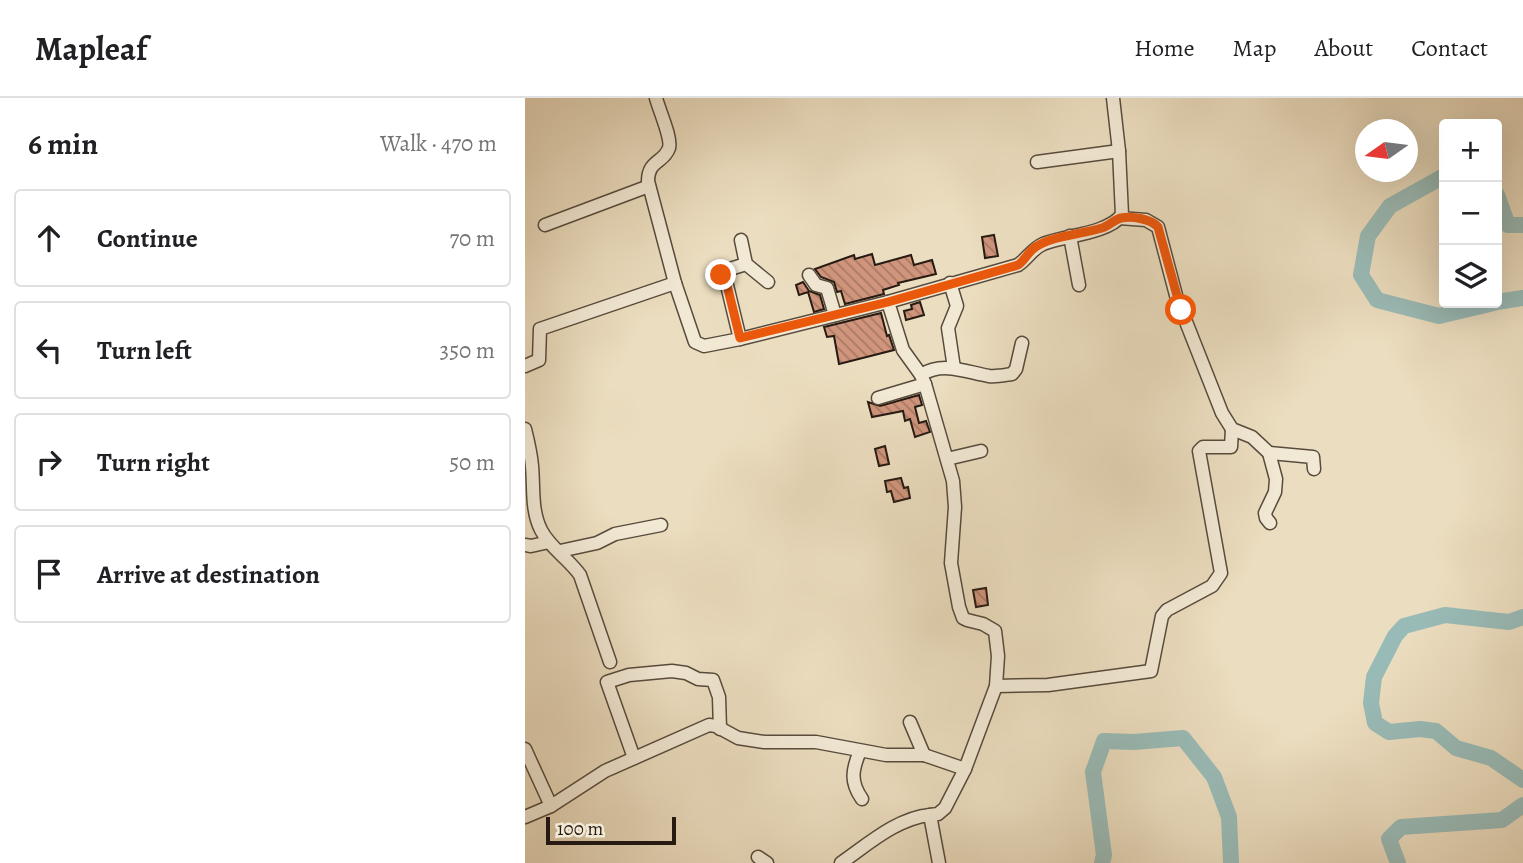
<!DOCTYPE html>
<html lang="en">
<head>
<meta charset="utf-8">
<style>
  :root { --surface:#fff; --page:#f6f6f6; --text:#202124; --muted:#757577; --line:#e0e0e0 }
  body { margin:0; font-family:Alegreya,serif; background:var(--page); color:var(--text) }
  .controls { position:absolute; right:21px; top:21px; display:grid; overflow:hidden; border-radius:7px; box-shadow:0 7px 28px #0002 }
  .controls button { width:63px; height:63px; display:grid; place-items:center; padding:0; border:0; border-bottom:2px solid var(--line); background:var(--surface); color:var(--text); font:35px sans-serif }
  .compass { position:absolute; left:830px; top:21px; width:63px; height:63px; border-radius:50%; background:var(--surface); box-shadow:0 7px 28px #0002; rotate:256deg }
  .scale { position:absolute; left:21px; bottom:18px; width:130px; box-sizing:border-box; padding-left:7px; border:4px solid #261a12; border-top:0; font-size:19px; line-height:24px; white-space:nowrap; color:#261a12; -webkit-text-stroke:5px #f2e9d5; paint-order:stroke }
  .stop { position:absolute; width:21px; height:21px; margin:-16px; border:5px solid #ea580c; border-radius:50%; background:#fff }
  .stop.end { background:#ea580c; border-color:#fff; box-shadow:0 2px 7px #0008 }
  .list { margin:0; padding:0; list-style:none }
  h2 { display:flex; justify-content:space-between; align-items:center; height:91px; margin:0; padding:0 28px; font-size:30px }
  h2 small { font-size:23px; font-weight:400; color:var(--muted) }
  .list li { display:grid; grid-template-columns:46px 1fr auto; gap:21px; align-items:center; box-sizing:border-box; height:98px; margin:0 14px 14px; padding:0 14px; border:2px solid var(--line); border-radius:7px }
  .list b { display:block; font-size:26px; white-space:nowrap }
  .list em { font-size:23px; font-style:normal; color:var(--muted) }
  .icon { flex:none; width:38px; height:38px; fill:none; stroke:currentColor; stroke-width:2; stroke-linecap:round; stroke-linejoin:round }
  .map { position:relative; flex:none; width:998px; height:765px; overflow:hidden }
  header { display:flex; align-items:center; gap:42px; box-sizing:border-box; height:98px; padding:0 35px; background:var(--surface); border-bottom:2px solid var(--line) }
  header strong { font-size:33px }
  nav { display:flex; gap:38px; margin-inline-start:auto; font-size:24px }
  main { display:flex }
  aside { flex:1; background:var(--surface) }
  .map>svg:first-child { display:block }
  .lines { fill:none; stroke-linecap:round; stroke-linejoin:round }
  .river { stroke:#99bbb7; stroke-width:16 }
  .building { fill:url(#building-back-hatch); stroke:#261a12; stroke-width:2 }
  .minor-casing { stroke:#574b3d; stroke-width:15 }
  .minor { stroke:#f2e9d5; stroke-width:12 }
  .route { stroke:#ea580c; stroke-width:9 }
</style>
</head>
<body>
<header>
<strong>Mapleaf</strong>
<nav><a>Home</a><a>Map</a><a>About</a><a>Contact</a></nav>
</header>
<main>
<aside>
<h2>6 min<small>Walk · 470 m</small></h2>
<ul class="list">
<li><svg class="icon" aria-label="ahead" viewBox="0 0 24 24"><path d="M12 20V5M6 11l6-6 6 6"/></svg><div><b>Continue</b></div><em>70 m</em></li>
<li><svg class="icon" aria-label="left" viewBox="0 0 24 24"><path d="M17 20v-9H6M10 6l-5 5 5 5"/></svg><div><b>Turn left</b></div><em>350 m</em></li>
<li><svg class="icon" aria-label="right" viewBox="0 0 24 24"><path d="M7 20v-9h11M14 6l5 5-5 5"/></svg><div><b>Turn right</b></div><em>50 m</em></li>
<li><svg class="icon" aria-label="arrive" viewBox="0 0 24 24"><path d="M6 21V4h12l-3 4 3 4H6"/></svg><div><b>Arrive at destination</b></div></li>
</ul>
</aside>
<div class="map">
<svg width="998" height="765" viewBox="0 0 998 765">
  <defs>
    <pattern id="building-back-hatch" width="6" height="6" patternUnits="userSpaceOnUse" patternTransform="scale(1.75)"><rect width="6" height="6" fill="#d0957c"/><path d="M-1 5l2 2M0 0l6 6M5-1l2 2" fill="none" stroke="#a97964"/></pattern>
  </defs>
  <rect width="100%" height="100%" fill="#ebddbf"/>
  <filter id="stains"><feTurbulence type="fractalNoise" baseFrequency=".00286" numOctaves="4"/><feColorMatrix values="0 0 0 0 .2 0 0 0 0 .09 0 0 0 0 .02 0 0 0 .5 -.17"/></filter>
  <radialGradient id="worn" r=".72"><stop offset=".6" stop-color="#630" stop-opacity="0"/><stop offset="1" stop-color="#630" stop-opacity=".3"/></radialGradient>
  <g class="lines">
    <g class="river">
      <path d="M919,78l-54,30 -22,30 -7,39 16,25 62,16 55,-13"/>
      <path d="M972,97l11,30h15"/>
      <path d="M972,204l26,-4"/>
      <path d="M998,519l-14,5 -64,-7 -41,11 -9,10 -21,41 -3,26 4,20 14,9 31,-3 16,2 20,17 35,10 32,22"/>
      <path d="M577,765l2,-8 -11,-83 11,-31 30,1 49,-4 31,39 15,40 2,46"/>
      <path d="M873,765l-9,-24 12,-12 101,-7 21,-15"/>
    </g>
  </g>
  <g class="building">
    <path d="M469,137l4,21 -13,2 -3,-21z"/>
    <path d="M347,156l3,11 36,-10 3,10 18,-5 4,14 -38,9 1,2 -16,5 1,4 -39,10 -4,-13 -4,1 -3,-10 -13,-5 -6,-8 39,-14 1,4z"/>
    <path d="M278,184l6,9 11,4 4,14 -10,3 -6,-20 -9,3 -3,-10z"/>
    <path d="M395,204l4,13 -18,5 -2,-9 8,-2 -1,-4z"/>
    <path d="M356,215l6,23 2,-1 5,15 -55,14 -5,-28 -7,1 -3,-10z"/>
    <path d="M394,297l3,10 -7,2 4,16 7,-2 4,11 -15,5 -5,-18 -5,2 -2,-10 -31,6 -4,-15 12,4z"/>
    <path d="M360,348l4,18 -10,2 -4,-17z"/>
    <path d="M376,380l3,10 4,-1 2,11 -16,4 -3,-11 -4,1 -2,-11z"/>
    <path d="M461,490l2,17 -12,2 -3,-17z"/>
  </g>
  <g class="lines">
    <g class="minor-casing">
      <g id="minor">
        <path d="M131,0c3,12 16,40 13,50 -5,15 -21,12 -21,33l27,102 20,59 9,4 36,-7 148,-37"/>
        <path d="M512,64l82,-11"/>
        <path d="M594,120l27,2 12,7 19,72 45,114 10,16 20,8 17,16 7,26 -1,13 -10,21 1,5 4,5"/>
        <path d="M20,127l104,-39"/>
        <path d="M545,138l9,49"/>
        <path d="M216,142l5,24"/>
        <path d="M188,176l12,3 5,-8 16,-5 22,18"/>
        <path d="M284,177l7,10 11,3 8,27"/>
        <path d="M200,179l15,62"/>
        <path d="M425,185l7,23 -9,22 6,40"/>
        <path d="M0,268l14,-6 1,-31 135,-46"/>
        <path d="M396,277c22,-14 45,-3 68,1 7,1 16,-1 23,-2l4,-5 6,-26"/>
        <path d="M353,300l47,-14"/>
        <path d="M0,331c3,12 6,25 7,37 2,22 -1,44 9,64 9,18 28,29 39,45l30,87"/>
        <path d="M744,355l44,4 1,12"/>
        <path d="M422,361l34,-8"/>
        <path d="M0,447l6,1 18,-4"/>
        <path d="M35,453l37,-8 18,-9 46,-9"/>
        <path d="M471,588l52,-1 103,-14 11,-55 5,-6 45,-24 9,-13 -22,-122 4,-4h28l1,-18"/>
        <path d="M385,624l14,33"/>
        <path d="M0,651l26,57 -26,11"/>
        <path d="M335,653c-8,19 -10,31 2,48"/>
        <path d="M109,660l-27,-76 22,-7 43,-4 14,2 12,6 15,1 6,17 1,32"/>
        <path d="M26,708l54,-35 104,-46 7,1 22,12 26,4h52l70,13h38l41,14"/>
        <path d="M233,759l9,6"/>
        <path d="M316,765c26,-18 56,-45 89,-48"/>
        <path d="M414,765l-9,-48 8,-1 7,-6 20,-39 31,-83 2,-30 -3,-25 -12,-7 -16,-4 -4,-2 -4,-11 -8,-44 4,-56 -2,-26 -28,-97 -4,-9 -18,-25 -15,-48 130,-37c10,-7 14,-16 25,-21 23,-9 64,-10 79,-29l-3,-64 -6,-53"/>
      </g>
    </g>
    <use href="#minor" class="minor"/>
  </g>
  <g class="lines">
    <path class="route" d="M196,177l4,2 15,61 148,-36 130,-37c6,-4 9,-11 15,-16 15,-13 50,-15 69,-21 7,-2 13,-9 19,-10 12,-2 30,1 37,9l23,83"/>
  </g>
  <rect width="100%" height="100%" filter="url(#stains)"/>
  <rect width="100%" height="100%" fill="url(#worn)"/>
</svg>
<div class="controls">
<button>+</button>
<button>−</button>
<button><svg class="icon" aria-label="layers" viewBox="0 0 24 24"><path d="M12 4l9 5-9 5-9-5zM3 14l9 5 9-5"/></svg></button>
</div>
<svg class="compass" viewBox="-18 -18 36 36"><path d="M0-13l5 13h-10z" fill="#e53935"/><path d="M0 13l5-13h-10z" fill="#757577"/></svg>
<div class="scale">100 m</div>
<div class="stop" style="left:656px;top:212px"></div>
<div class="stop end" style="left:196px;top:177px"></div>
</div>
</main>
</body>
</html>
